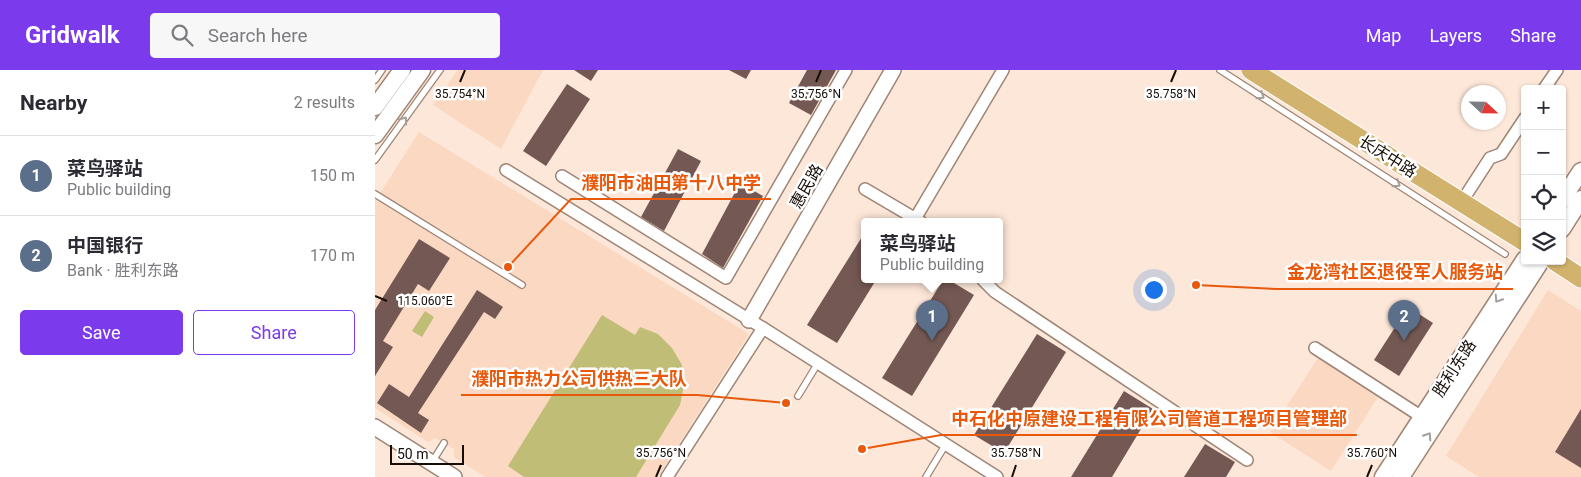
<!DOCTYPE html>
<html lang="en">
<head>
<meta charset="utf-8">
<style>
  :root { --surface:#fff; --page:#f7f7f7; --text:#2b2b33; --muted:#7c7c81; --line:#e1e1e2; --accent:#7c3aed }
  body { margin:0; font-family:Roboto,"Noto Sans SC",sans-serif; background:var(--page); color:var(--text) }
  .controls { position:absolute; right:15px; top:15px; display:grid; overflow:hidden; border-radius:5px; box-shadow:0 1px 4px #0004 }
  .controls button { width:45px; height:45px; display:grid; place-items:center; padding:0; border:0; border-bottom:1px solid var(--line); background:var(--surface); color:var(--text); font:25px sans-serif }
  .compass { position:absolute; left:1086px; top:15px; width:45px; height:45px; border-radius:50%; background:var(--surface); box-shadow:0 1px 4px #0004; rotate:112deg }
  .scale { position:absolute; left:15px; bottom:12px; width:74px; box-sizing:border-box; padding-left:5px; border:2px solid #160d07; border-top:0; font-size:14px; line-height:18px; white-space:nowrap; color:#160d07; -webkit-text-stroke:4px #fff; paint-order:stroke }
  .you { position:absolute; left:778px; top:219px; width:18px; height:18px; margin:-12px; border:4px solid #fff; border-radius:50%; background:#1a73e8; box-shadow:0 0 0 8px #1a73e833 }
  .badge { display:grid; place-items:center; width:32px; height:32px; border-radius:50%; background:var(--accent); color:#fff; font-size:16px; font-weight:700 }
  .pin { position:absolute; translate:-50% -41px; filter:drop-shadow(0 1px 2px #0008) }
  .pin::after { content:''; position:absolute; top:26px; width:18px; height:15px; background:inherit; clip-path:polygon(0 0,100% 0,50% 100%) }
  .popup { position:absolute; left:486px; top:148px; width:142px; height:65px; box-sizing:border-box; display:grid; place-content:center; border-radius:5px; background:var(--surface); filter:drop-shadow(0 1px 4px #0005); font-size:16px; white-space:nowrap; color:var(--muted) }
  .popup b { font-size:19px; color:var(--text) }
  .popup::after { content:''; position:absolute; left:50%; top:100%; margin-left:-10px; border:10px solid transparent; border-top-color:var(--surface) }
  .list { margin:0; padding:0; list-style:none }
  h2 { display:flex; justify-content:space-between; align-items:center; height:65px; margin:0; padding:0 20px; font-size:21px }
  h2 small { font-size:16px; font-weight:400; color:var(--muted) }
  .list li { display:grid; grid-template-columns:32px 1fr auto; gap:15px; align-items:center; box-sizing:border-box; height:80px; padding:0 20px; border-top:1px solid var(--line) }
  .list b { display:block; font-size:19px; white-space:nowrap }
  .list p { margin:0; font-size:16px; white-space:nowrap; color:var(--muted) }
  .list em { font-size:16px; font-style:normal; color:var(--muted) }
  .actions { display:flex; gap:10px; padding:15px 20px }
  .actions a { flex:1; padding:11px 0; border:1px solid var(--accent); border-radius:5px; text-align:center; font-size:18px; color:var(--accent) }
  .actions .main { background:var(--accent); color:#fff }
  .icon { flex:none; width:28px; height:28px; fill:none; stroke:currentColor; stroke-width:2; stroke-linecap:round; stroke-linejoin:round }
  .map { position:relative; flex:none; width:1206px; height:407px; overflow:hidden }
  header { display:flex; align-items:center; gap:30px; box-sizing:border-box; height:70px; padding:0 25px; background:var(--accent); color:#fff }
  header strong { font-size:24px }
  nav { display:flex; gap:28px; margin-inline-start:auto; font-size:18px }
  .search { width:350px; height:45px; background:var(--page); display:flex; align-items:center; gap:12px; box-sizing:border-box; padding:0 18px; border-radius:5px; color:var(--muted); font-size:19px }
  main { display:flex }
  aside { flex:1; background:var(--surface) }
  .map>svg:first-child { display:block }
  .built { fill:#fbd8c2 }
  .green { fill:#bfbd76 }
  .building { fill:#745853 }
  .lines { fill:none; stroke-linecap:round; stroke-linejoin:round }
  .service-casing { stroke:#9e8575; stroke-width:8 }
  .minor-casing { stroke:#9e8575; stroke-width:14 }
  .tertiary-casing { stroke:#9e8575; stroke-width:18 }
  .secondary-casing { stroke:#9e8575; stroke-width:19 }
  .primary-casing { stroke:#fff; stroke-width:21 }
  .service { stroke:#fff; stroke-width:5.5 }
  .minor { stroke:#fff; stroke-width:11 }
  .tertiary { stroke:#fff; stroke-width:15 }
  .secondary { stroke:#fff; stroke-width:16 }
  .primary { stroke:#d1b36e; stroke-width:19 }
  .oneway { stroke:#a29e9c }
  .ticks { fill:none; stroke:#160d07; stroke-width:2 }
  .labels { text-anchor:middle; stroke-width:5; stroke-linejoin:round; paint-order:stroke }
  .street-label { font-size:16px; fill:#160d07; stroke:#fff }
  .ticks-label { font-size:12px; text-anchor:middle; fill:#160d07; stroke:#fff; stroke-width:5; stroke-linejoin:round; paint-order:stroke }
  .leader { fill:none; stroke:#e8590c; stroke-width:2 }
  .callout-dot { fill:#e8590c; stroke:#fff; stroke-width:2 }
  .callout-label { font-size:18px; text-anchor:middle; font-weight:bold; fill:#e8590c; stroke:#fff; stroke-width:5; stroke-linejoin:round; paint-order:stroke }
</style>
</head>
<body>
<header>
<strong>Gridwalk</strong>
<div class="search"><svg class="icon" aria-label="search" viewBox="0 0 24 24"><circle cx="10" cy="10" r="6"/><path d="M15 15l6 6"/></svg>Search here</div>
<nav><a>Map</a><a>Layers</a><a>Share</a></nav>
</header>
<main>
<aside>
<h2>Nearby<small>2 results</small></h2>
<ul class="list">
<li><span class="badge" style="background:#5c6f8a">1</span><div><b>菜鸟驿站</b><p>Public building</p></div><em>150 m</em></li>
<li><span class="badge" style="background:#5c6f8a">2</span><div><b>中国银行</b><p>Bank · 胜利东路</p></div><em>170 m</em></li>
</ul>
<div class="actions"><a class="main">Save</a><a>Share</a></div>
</aside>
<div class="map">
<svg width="1206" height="407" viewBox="0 0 1206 407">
  <rect width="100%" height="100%" fill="#fde7d8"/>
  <g class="built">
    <path d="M83,0h85l-42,79 -68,-44z"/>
    <path d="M44,62l330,202 -91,143h-173l-31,-20v-8l-10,-6 -9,-5 -7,4 -53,-34v-207z"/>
    <path d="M1173,220l33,21v166h-102l-33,-21z"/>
    <path d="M944,286l61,38 -49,77 -61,-39z"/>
  </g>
  <g class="green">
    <path d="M50,241l9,6 -12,20 -10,-6z"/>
    <path d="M227,245l33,20 5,-8 18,7 14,14 10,17 2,20 -4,20 -44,72h-112l-16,-11z"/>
  </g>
  <g class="building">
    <path d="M199,0h24l-7,11z"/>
    <path d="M354,0h22l-5,9z"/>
    <path d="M432,0h29l-25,45 -22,-12z"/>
    <path d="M192,14l23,15 -44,67 -23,-15z"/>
    <path d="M303,79l23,12 -37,70 -23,-14z"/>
    <path d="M365,113l23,13 -40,72 -21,-14z"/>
    <path d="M490,162v48h11l-39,63 -30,-18z"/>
    <path d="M44,169l31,19 -21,33 -11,-7 -35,57 10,6 -18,29v-66z"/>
    <path d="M568,210h6l25,15 -62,101 -30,-18z"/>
    <path d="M102,220l26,17 -8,12 -11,-7 -66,101 11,7 -8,13 -44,-30 12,-19 20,13z"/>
    <path d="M1033,237l25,16 -34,53 -25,-16z"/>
    <path d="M662,264l29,18 -62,101 -30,-18z"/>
    <path d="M749,321l29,18 -41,68h-41z"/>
    <path d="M1206,339v59l-26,-16z"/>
    <path d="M830,374l30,18 -9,15h-42z"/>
  </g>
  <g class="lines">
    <g class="service-casing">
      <g id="service">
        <path d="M845,0l285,184"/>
        <path d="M0,10l7,-10"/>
        <path d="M0,90l65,-90"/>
        <path d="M0,124l147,91"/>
        <path d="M423,326l20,-33"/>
        <path d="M57,392l12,-19"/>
        <path d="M551,407l20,-33"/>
      </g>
    </g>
    <g class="minor-casing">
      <g id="minor">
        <path d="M1169,19l13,-19"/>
        <path d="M131,100l257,158 234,149"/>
        <path d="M187,106l164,102 120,-208"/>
        <path d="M490,119l56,33"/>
        <path d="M1093,122l22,-34 11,-4 24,-36"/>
        <path d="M540,149l88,-149"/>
        <path d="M608,210l12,12 252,168"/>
        <path d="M940,278l107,69"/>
        <path d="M292,407l96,-149"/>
      </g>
    </g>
    <g class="tertiary-casing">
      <g id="tertiary">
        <path d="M374,250l144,-250"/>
        <path d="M0,357l79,50"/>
      </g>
    </g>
    <g class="secondary-casing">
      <g id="secondary">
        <path d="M0,37l27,-37"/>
        <path d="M0,65l47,-65"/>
        <path d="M1187,130l19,-29"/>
        <path d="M1187,159l19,-30"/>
        <path d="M1008,407l142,-218"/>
        <path d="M1026,407l140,-216"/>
      </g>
    </g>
    <g class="primary-casing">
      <g id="primary">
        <path d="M876,0l274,172"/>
        <path d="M1180,191l26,17"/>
      </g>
    </g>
    <use href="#service" class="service"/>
    <use href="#minor" class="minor"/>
    <use href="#tertiary" class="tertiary"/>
    <use href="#secondary" class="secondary"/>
    <use href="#primary" class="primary"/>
  </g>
  <defs><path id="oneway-chevron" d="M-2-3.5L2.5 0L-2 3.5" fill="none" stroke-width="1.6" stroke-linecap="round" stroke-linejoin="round" transform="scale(1.25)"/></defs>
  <g class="oneway">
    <use href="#oneway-chevron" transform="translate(886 26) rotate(33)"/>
    <use href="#oneway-chevron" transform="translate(29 50) rotate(-54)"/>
    <use href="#oneway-chevron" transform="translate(1022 114) rotate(33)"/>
    <use href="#oneway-chevron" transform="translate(1123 229) rotate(123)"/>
    <use href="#oneway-chevron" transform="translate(1053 366) rotate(-57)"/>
  </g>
  <path class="ticks" d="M85,12l5,-12M441,12l5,-12M796,12l5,-12M0,226l12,5M281,407l5,-12M637,407l4,-12M992,407l5,-12"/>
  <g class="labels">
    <g class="street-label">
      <text transform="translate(1013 86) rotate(32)" y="6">长庆中路</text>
      <text transform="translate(431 116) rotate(-60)" y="6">惠民路</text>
      <text transform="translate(1079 298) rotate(-57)" y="6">胜利东路</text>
    </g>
  </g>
  <g class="ticks-label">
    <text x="85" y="28">35.754°N</text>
    <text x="441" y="28">35.756°N</text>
    <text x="796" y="28">35.758°N</text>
    <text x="50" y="235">115.060°E</text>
    <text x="286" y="387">35.756°N</text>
    <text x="641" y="387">35.758°N</text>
    <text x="997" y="387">35.760°N</text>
  </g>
  <path class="leader" d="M133 197L196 129H396M821 215L902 219H1138M411 333L322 325H86M487 379L566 365H982"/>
  <g class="callout-dot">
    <circle cx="133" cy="197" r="5"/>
    <circle cx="821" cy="215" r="5"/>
    <circle cx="411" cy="333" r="5"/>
    <circle cx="487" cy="379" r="5"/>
  </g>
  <g class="callout-label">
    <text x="296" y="119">濮阳市油田第十八中学</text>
    <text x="1020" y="208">金龙湾社区退役军人服务站</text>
    <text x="204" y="315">濮阳市热力公司供热三大队</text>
    <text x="774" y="355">中石化中原建设工程有限公司管道工程项目管理部</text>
  </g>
</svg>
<div class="controls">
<button>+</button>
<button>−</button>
<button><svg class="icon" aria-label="locate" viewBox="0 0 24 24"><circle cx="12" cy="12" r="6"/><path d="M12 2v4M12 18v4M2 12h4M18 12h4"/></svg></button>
<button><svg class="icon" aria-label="layers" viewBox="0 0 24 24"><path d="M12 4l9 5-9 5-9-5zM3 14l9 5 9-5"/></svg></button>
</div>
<svg class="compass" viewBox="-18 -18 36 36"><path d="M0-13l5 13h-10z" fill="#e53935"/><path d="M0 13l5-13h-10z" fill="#7c7c81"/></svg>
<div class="scale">50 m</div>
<div class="you"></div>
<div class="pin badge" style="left:557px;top:271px;background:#5c6f8a">1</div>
<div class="popup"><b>菜鸟驿站</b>Public building</div>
<div class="pin badge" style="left:1029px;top:271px;background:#5c6f8a">2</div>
</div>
</main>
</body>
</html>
